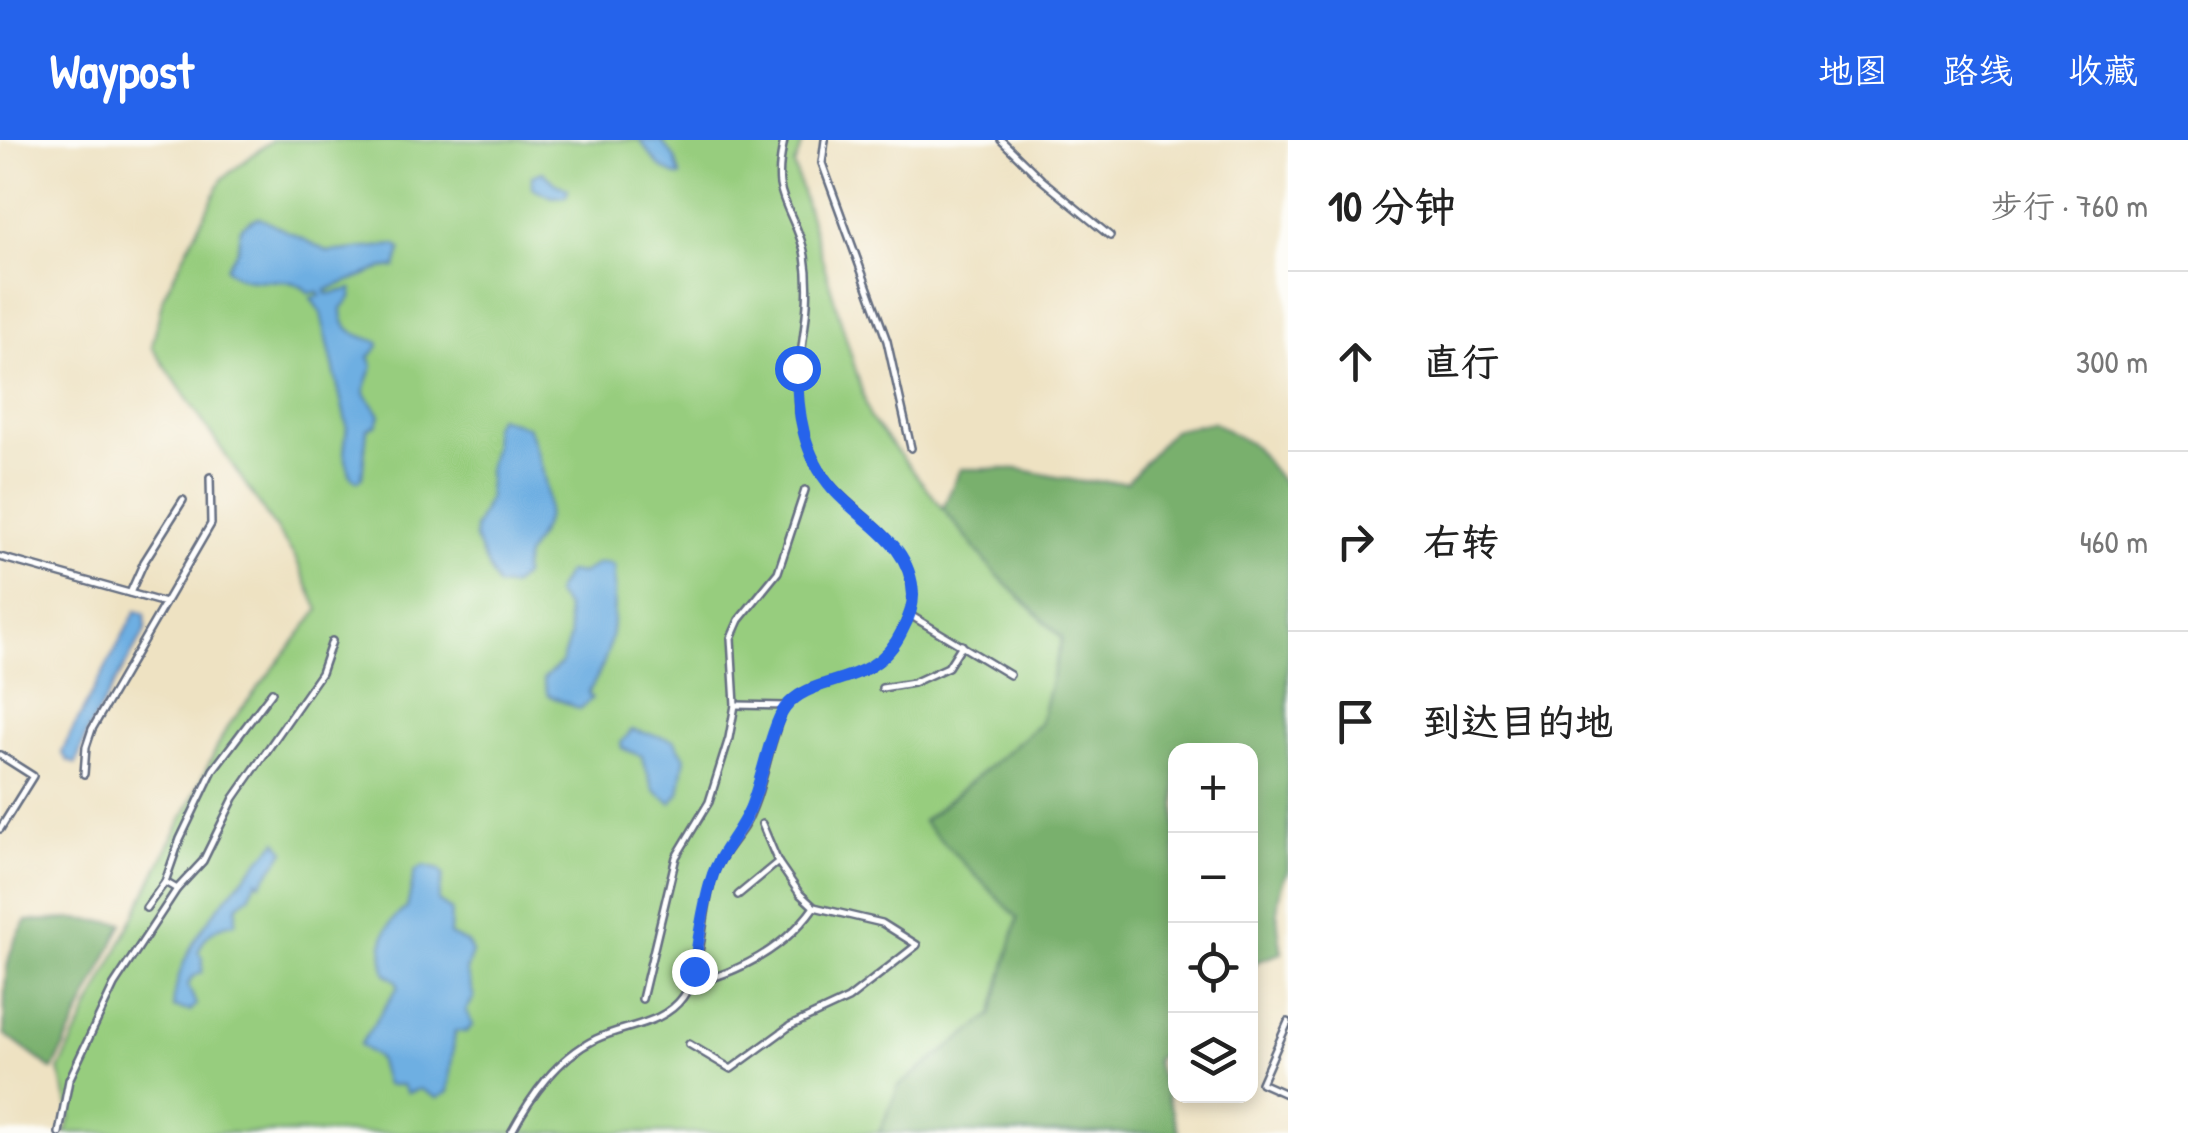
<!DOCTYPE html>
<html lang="zh">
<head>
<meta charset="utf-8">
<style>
  :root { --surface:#fff; --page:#f2f2f2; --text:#222; --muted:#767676; --line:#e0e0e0; --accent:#2563eb }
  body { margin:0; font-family:"Patrick Hand","LXGW WenKai TC",sans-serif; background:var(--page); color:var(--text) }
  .controls { position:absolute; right:30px; bottom:30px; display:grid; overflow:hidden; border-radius:20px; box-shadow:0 5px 15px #0003 }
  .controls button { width:90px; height:90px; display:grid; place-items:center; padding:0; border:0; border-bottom:2px solid var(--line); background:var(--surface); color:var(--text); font:50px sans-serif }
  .stop { position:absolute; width:30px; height:30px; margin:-22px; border:8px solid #2563eb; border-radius:50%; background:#fff }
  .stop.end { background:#2563eb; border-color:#fff; box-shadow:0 2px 10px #0008 }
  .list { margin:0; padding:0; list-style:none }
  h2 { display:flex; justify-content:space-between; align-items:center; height:130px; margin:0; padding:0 40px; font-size:42px }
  h2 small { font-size:32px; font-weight:400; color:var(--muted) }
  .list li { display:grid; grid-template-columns:65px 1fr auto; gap:30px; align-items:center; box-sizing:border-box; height:180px; padding:0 40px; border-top:2px solid var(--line) }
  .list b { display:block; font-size:38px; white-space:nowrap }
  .list em { font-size:32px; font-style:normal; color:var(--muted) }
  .icon { flex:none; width:55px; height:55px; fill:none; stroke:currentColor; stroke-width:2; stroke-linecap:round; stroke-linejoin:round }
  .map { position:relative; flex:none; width:1288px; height:993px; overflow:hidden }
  header { display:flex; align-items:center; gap:60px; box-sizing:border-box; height:140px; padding:0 50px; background:var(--accent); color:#fff }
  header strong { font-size:48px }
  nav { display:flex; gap:55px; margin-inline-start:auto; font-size:35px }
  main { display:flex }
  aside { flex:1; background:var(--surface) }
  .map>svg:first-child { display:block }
  .green { fill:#97cd7e; stroke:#597e6e; stroke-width:2.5 }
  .forest { fill:#79b06d; stroke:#4a7066; stroke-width:2.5 }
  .water { fill:#6eafe2; stroke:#446fa0; stroke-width:2.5 }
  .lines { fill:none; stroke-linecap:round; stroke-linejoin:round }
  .minor-casing { stroke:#656e81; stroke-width:10 }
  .minor { stroke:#fff; stroke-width:5 }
  .route { stroke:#2563eb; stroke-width:12 }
</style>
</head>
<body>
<header>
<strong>Waypost</strong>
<nav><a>地图</a><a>路线</a><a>收藏</a></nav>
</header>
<main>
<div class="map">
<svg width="1288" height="993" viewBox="0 0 1288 993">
  <rect width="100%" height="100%" fill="#fdfcf7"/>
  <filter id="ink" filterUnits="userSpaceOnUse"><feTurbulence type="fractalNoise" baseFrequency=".01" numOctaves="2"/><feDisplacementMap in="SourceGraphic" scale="20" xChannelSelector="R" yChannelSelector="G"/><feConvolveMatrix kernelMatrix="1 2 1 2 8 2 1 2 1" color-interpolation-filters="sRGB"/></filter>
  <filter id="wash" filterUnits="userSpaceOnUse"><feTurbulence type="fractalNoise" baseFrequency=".0048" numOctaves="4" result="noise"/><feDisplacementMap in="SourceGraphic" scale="40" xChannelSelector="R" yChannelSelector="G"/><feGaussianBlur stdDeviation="2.25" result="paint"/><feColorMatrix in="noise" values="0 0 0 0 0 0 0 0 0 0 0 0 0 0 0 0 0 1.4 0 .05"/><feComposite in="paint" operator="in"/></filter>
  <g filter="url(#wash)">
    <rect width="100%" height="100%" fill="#eee2c2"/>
    <path class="green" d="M272,0h532l-10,25 76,253 125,155 67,65 -22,86 -117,97 96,97 -27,97 -93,71 -20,47h-814l6,-17 -12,-46 167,-341 93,-119 -24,-53 -143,-210 11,-50 60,-119z"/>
    <g class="forest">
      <path d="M1213,282l41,24 34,43v381c-15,27 -11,54 -6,83l-24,8 -7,9 -1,-220h-74l-1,294 -20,16 24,73h-300l20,-47 93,-71 26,-97 -95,-96 117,-98 22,-86 -67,-65 -52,-65 17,-39h58l59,12 50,1 46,-52z"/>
      <path d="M74,779l49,4 -70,147 -49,-36c2,-40 -4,-79 23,-113z"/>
    </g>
    <g class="water">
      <path d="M640,0h20l15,18 5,18h-4l-18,-11z"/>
      <path d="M543,32l13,12 12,5 -2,7 -14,1 -20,-10v-11z"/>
      <path d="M259,77l70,35 66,-7 6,4 -5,18 -16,2 -54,21 1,4 25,-5 -1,9 -9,10c-1,24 15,27 36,34l1,4 -10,11 4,9c-14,35 -9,22 7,49l-3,9 -10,5 -5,49 -4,3 -7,-4 -7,-24 3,-27 -26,-113 -10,-15 9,-2 -2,-4 -9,1c-22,-25 -60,0 -83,-25 3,-6 7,-10 10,-16 9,-20 -7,-22 23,-35z"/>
      <path d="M498,277l30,10c9,22 25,69 18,92 -7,24 -24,30 -23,57l-12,11 -14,-1 -22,-47v-11l14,-31 -1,-27 6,-26 -2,-16z"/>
      <path d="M605,423l9,3c0,53 3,81 -26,127l4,5 -12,11 -32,-14 -5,-16 18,-15 9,-27 -4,-30 -11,-13 12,-22 15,2 15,-10z"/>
      <path d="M136,471l9,3 1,15 -59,103 -11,32 -8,-3 -6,-8 7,-16z"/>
      <path d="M632,590l42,10 11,17 -6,36 -8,10 -18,-14 -11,-33 -20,-8 -1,-5z"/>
      <path d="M277,701l8,10 -24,32 -4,-3 -8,16 -12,10 -2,17c-19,2 -30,11 -37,29l5,6 -1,14 -11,6 -3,7 8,20 -6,6 -17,-4c5,-69 62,-117 104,-166z"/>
      <path d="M424,726l16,4 3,5 -5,26 13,9 -1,25 17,8 5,9 -6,19 8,26 -8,14 7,14 -7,7 -11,-1 -7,61 -11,6 -17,-9 -13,4 -5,-8h-16l-8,-27 -18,-13 38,-58 -1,-6 -11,-7c-8,-28 -3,-51 21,-66l8,-37z"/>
    </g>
  </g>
  <g filter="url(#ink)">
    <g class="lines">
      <g class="minor-casing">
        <g id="minor">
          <path d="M825,0l-3,23 65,178 24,107"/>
          <path d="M1001,0l41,40 68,56"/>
          <path d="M0,417l165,46"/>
          <path d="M130,453l14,-31 39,-62"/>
          <path d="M910,475l100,60"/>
          <path d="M882,548l31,-5 35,-16 14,-22"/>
          <path d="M735,565l51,1"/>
          <path d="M0,615l33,21 -33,53"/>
          <path d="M84,634l2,-27 6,-18 119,-205 -1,-47"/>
          <path d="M177,749l-12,-7 15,-43 33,-69 59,-78"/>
          <path d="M738,755l40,-33"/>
          <path d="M146,768l19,-26"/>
          <path d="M691,844c48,-12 94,-36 123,-77"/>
          <path d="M642,859l34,-142 33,-55 20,-64 6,-33 -4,-67 8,-18 39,-48 27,-82"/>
          <path d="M1288,882l-27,61 27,12"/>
          <path d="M689,904l42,25 59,-43 58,-27 69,-54 -35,-22 -68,-16 -14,-13 -22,-32 -16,-38"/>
          <path d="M59,993l10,-53 45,-95 63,-96 26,-28 31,-63 87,-125 11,-32"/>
          <path d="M511,993c20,-37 46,-75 85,-94 29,-14 67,-14 87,-42 21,-28 18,-89 31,-124 6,-17 19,-30 29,-45 15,-24 21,-58 29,-85 4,-11 6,-27 14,-36 28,-36 88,-16 116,-76 6,-11 11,-24 11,-36 -3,-64 -71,-81 -97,-131 -40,-78 2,-131 -11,-208 -4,-27 -21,-47 -25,-71 -2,-15 1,-31 4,-45"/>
        </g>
      </g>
      <use href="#minor" class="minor"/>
    </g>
  </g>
  <g class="lines" filter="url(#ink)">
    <path class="route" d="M694,831c4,-31 9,-67 19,-97 9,-26 31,-45 40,-73 9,-23 19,-76 32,-93 27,-36 89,-18 117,-77 6,-11 11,-24 11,-36 -2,-53 -49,-71 -80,-106 -30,-34 -36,-77 -36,-121"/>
  </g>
</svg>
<div class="controls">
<button>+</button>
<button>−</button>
<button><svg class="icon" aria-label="locate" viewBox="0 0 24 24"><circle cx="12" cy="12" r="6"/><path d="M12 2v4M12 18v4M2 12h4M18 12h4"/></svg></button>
<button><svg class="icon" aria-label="layers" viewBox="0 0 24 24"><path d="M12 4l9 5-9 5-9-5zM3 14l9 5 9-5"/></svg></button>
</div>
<div class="stop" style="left:797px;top:228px"></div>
<div class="stop end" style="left:694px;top:831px"></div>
</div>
<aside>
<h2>10 分钟<small>步行 · 760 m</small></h2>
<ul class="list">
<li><svg class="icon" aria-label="ahead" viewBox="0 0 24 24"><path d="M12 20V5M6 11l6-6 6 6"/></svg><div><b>直行</b></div><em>300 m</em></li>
<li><svg class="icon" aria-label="right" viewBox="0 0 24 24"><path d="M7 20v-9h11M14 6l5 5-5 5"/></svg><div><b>右转</b></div><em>460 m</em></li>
<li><svg class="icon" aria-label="arrive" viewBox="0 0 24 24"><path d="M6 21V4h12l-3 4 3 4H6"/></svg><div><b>到达目的地</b></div></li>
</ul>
</aside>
</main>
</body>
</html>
